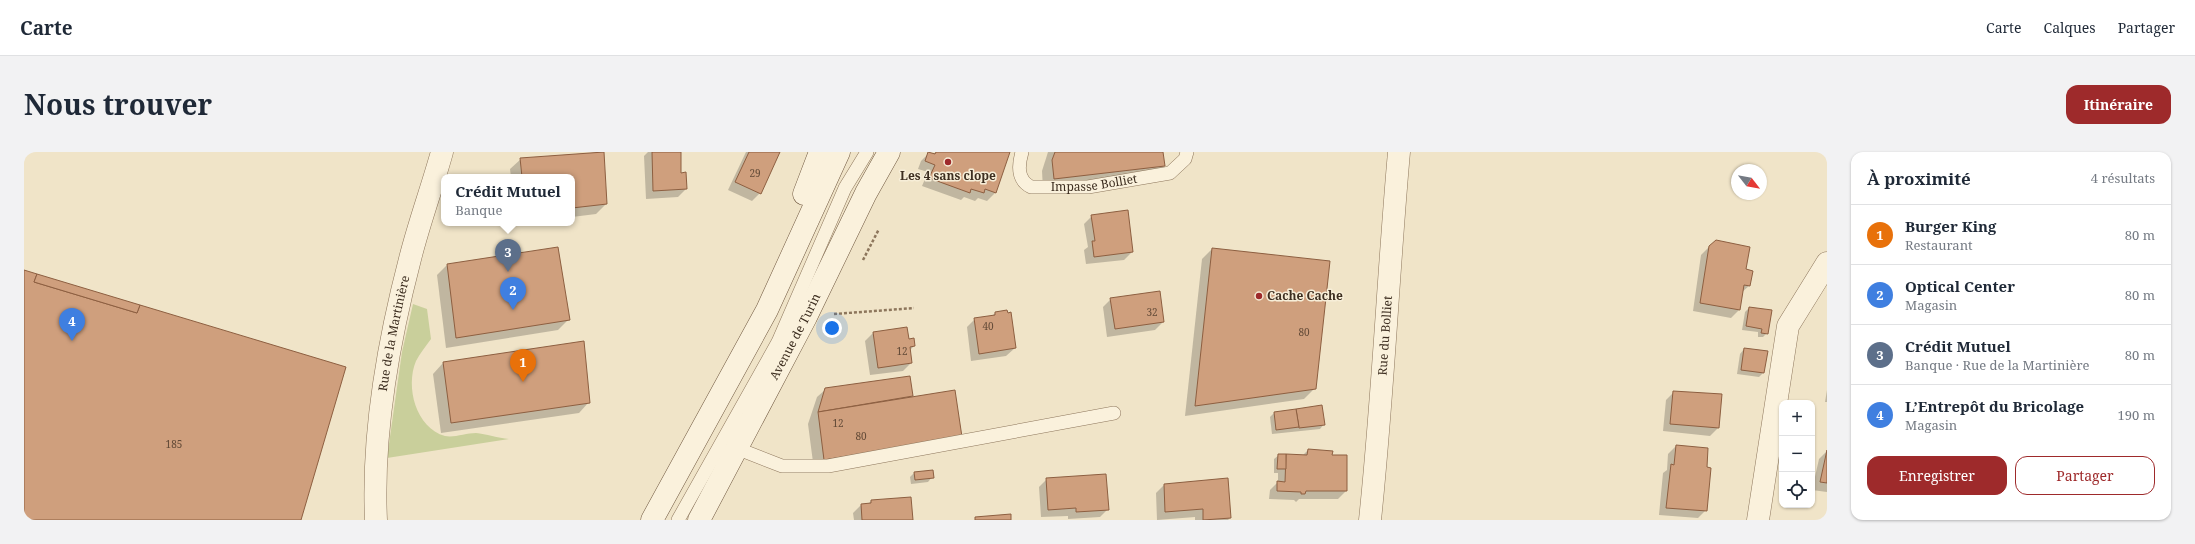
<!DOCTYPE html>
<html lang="fr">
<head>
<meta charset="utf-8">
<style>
  :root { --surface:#fff; --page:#f2f2f3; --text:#1f2937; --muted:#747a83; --line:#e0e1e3; --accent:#9e2a2b }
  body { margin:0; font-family:"Noto Serif",serif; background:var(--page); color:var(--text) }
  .controls { position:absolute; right:12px; bottom:12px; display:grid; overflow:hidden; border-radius:8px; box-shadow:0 1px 3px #0004 }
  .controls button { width:36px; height:36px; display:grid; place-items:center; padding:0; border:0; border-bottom:1px solid var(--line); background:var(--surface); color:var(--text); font:20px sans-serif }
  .compass { position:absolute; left:1707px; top:12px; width:36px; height:36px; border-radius:50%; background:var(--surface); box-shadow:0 1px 3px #0004; rotate:121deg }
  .you { position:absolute; left:808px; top:176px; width:14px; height:14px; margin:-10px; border:3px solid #fff; border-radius:50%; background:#1a73e8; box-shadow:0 0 0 6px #1a73e833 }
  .badge { display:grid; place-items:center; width:26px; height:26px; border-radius:50%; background:var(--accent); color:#fff; font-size:13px; font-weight:700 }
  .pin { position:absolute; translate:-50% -33px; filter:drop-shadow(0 1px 2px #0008) }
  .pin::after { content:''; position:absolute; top:21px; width:14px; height:12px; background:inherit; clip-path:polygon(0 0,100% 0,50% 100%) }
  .popup { position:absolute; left:417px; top:22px; width:134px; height:52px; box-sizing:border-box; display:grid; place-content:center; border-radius:8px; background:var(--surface); filter:drop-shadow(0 1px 3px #0005); font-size:13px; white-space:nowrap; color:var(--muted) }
  .popup b { font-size:15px; color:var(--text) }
  .popup::after { content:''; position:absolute; left:50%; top:100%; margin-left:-8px; border:8px solid transparent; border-top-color:var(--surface) }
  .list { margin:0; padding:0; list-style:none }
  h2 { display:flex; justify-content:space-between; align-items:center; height:52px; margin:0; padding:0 16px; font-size:17px }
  h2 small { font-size:13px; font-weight:400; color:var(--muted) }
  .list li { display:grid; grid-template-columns:26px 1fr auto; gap:12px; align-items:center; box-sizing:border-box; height:60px; padding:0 16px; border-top:1px solid var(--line) }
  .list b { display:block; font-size:15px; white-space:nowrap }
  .list p { margin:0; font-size:13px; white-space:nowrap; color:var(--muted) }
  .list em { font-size:13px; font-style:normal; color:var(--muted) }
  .actions { display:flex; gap:8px; padding:12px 16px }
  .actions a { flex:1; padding:9px 0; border:1px solid var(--accent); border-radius:12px; text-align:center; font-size:14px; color:var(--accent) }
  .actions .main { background:var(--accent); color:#fff }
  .icon { flex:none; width:22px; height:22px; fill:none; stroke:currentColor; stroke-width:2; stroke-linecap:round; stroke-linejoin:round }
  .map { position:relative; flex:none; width:1803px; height:368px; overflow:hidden; border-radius:12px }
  header { display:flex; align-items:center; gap:24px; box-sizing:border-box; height:56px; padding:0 20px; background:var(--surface); border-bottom:1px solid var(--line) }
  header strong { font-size:19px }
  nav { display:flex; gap:22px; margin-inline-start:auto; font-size:14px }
  .intro { display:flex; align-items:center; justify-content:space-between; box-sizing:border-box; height:96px; padding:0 24px }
  h1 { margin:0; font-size:28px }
  .button { padding:10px 18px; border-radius:12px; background:var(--accent); color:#fff; font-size:14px; font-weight:700 }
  main { display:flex; gap:24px; padding:0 24px }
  aside { flex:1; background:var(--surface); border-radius:12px; box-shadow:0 1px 3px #0004 }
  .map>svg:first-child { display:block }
  .green { fill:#c9cf9b }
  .shadow { fill:#0003 }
  .building { fill:#cf9f7d; stroke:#8d5f41 }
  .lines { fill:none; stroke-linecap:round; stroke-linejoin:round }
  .lane-casing { stroke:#8d765c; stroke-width:14 }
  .street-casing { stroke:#8d765c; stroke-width:23 }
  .secondary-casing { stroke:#6f573f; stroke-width:23 }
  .path { stroke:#8d765c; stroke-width:2.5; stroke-dasharray:3 2; stroke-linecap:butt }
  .lane { stroke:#faf1dc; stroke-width:13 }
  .street { stroke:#faf1dc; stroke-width:22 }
  .secondary { stroke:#faf1dc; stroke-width:22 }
  .poi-dot { fill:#9e2a2b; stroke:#f7eed8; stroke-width:1.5 }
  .labels { text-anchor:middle; stroke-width:3; stroke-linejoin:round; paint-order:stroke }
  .number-label { font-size:10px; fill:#624a37 }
  .poi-label { font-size:12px; font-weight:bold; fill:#3d2e20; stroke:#f7eed8 }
  .street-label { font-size:12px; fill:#3d2e20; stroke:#f7eed8 }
</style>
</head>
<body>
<header>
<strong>Carte</strong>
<nav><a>Carte</a><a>Calques</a><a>Partager</a></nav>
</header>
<div class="intro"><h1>Nous trouver</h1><a class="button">Itinéraire</a></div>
<main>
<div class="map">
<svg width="1803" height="368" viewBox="0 0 1803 368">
  <rect width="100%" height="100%" fill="#f0e4c8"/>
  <path class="green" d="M389,152l14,5 4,30c-5,7 -11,14 -15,22 -11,26 0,67 29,75 9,2 21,-3 31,-3 10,1 22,5 33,6l-122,19 15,-106z"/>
  <g class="shadow">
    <path d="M579,0l3,52 -10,10 -24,3v-40h-61l-1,-8 11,-10z"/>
    <path d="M624,0h32v22l6,15 -8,8 -32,2 -2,-43z"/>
    <path d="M722,0h31l-17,41 -8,8 -24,-11z"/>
    <path d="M985,0l-14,41 -8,8 -9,-3 -3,3 -11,-4 -3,3 -39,-14 6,-14 -10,-3 3,-8 8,-8z"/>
    <path d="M1024,0h114l2,14 -11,11 -110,12 -1,-18z"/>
    <path d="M1068,64l40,36 -8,8 -38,4 -2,-14 4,-3 -4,-23z"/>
    <path d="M1685,95l36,23 5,15 -9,8 -2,17 -8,8 -38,-7 8,-56z"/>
    <path d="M534,96l11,71 -11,11 -112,18 -9,-73 10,-10z"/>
    <path d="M1188,97l103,139 -11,11 -119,17 17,-157z"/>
    <path d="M1087,147l52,23 -8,8 -48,7 -4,-30z"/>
    <path d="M1725,156l18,25 -4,4h-5v-5l-16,-2 3,-18z"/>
    <path d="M971,161l20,35 -9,8 -35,5 -4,-34 8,-8 16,-2z"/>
    <path d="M849,181l35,7 6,6 -5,5 2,12 -8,8 -33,4 -5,-34z"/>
    <path d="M559,190l6,60 -10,11 -138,20 -8,-59 10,-11z"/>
    <path d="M1720,197l19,24 -4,4 -22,-3 3,-20z"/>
    <path d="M802,237l86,6 -3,3 45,-7 -140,79 -6,-46 9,-27z"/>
    <path d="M1803,238v12h-2z"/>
    <path d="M1650,240l44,36 -8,8 -47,-5 3,-31z"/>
    <path d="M1250,261l50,11 -4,5 -48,5 -2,-17z"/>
    <path d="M1652,294l30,64 -8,8 -39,-3 4,-42 4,-3 1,-16z"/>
    <path d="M1284,298l23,6 15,35 -8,8h-39l-3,3 -2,-2 -25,-1 1,-9 8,-8v-9h-4v-14l5,-4 23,1z"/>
    <path d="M1803,299v41l-15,-2 7,-31z"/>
    <path d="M890,321l18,4 -4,5 -17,2 -1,-7z"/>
    <path d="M1023,327l61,30 -8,8 -32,2v-3l-27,1 -2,-30z"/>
    <path d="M1140,333l66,33 -2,2h-33v-3l-38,3 -1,-27z"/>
    <path d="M847,349l41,19h-58l-1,-7 8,-8 7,-1z"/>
  </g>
  <g class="building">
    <path d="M580,0l3,52 -35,4v-31h-50l-2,-19z"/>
    <path d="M628,0h29v21l5,-1 1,17 -34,2z"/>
    <path d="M725,0h31l-19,42 -26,-12z"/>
    <path d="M904,0l7,2 1,-2h74l-14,41 -11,-4 -1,4 -13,-4 -1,4 -41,-15 6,-13 -10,-4z"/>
    <path d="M1031,0h108l2,14 -111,13 -2,-19z"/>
    <path d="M1104,58l5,42 -39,5 -2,-16h3l-4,-26z"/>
    <path d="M1692,88l34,7 -4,22 7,2 -3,15 -6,-1 -4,25 -40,-7 9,-57z"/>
    <path d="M534,95l12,73 -114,18 -9,-74z"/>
    <path d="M1188,96l118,13 -14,128 -121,17z"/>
    <path d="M0,118l13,4 -3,8 103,31 3,-8 206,62 -45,153h-277z"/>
    <path d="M13,122l103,31 -3,8 -103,-31z"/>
    <path d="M1136,139l4,31 -49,7 -5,-31z"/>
    <path d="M1725,155l23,3 -4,24 -7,-1 1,-4 -16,-3z"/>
    <path d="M983,158l1,3 3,-1 5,36 -37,6 -5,-36 21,-3v-3z"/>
    <path d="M883,175l2,12 5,-1 1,8 -5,1 2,16 -34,5 -5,-36z"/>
    <path d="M560,189l6,62 -139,20 -8,-61z"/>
    <path d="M1720,196l24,3 -4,22 -23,-3z"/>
    <path d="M886,224l3,20 -95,16 7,-24z"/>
    <path d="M931,238l7,47 -138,23 -6,-48z"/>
    <path d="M1649,239l49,3 -3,34 -49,-4z"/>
    <path d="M1298,253l3,20 -26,3 -3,-19z"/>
    <path d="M1272,257l3,18 -23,3 -2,-18z"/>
    <path d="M1652,293l32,3 -1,19 4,1 -4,43 -41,-3 5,-44 3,1z"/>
    <path d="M1284,297l25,2 -1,4h15v36h-41l-1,3h-4v-2l-24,-1v-10l8,1 1,-28 21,1z"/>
    <path d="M1803,298v33l-7,-1z"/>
    <path d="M1254,302h8v15h-9z"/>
    <path d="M909,318l1,8 -19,2 -1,-8z"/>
    <path d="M1082,322l3,36 -33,2v-4l-28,2 -2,-32z"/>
    <path d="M1204,326l3,40 -28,2v-11l-38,3 -1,-28z"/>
    <path d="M887,345l2,23h-51l-1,-16 10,-1v-3z"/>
    <path d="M987,362v6h-36v-3z"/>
  </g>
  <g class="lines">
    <g class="lane-casing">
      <g id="lane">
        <path id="s1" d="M998,0c-4,14 -5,28 9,35h57l82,-14 15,-14 2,-7"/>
        <path d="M712,296l46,18h46l286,-53"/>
        <path d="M654,368l100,-178 67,-154 22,-36"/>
      </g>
    </g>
    <g class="street-casing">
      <g id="street">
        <path id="s2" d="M352,368c-4,-87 12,-177 34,-261 9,-36 22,-71 32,-107"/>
        <path id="s3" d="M1346,368c13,-123 18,-245 29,-368"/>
        <path d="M1734,368l30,-194 39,-63"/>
      </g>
    </g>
    <g class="secondary-casing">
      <g id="secondary">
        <path d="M780,42l16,-42"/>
        <path d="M628,368l115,-210 72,-158"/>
        <path id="s4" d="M675,368l107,-203 60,-124 23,-41"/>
      </g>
    </g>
    <g class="path">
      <path d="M839,108l16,-31"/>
      <path d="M810,162l80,-6"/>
    </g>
    <use href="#lane" class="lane"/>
    <use href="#street" class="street"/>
    <use href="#secondary" class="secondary"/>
  </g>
  <g class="poi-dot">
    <circle cx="924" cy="10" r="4"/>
    <circle cx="1235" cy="144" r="4"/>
  </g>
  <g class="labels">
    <g class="number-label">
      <text x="731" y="25">29</text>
      <text x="1128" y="164">32</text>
      <text x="964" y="178">40</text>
      <text x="1280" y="184">80</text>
      <text x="878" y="203">12</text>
      <text x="814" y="275">12</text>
      <text x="837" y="288">80</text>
      <text x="150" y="296">185</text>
    </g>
    <g class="poi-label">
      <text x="924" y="28">Les 4 sans clope</text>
      <text x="1243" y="148" text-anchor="start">Cache Cache</text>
    </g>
    <g class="street-label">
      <text dy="4" stroke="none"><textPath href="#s1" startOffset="103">Impasse Bolliet</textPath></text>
      <text dy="4" stroke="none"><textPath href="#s2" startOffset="188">Rue de la Martinière</textPath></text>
      <text dy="4" stroke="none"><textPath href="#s4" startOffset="207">Avenue de Turin</textPath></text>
      <text dy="4" stroke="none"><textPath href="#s3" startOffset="185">Rue du Bolliet</textPath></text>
    </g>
  </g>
</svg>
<div class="controls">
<button>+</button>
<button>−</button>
<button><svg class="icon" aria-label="locate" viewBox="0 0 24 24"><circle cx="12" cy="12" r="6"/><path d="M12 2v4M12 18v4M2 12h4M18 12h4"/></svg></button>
</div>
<svg class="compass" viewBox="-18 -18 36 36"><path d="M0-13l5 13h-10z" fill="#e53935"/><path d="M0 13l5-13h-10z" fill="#747a83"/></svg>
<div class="you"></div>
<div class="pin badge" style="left:499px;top:230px;background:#e8710a">1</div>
<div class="pin badge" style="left:489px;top:158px;background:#3f7fe0">2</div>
<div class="pin badge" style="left:484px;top:120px;background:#5c6f8a">3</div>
<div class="popup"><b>Crédit Mutuel</b>Banque</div>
<div class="pin badge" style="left:48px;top:189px;background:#3f7fe0">4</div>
</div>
<aside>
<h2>À proximité<small>4 résultats</small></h2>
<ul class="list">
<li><span class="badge" style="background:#e8710a">1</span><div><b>Burger King</b><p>Restaurant</p></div><em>80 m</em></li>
<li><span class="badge" style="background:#3f7fe0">2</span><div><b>Optical Center</b><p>Magasin</p></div><em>80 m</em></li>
<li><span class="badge" style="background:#5c6f8a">3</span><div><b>Crédit Mutuel</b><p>Banque · Rue de la Martinière</p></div><em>80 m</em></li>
<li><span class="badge" style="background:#3f7fe0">4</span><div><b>L’Entrepôt du Bricolage</b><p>Magasin</p></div><em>190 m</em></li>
</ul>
<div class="actions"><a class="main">Enregistrer</a><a>Partager</a></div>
</aside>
</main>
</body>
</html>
